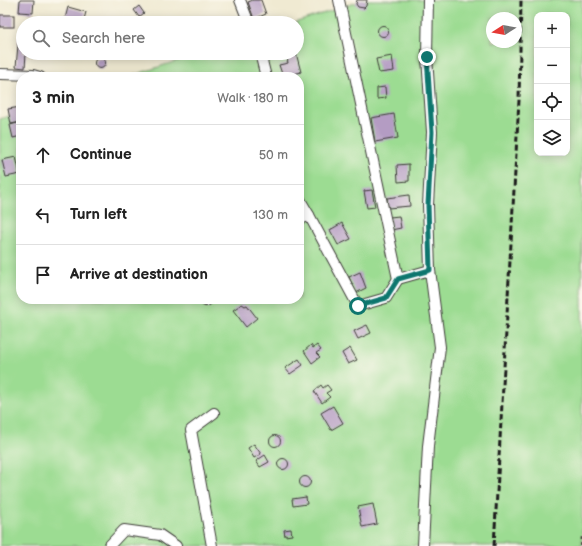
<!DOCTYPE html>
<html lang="en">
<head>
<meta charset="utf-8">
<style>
  :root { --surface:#fff; --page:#f6f6f6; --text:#222; --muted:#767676; --line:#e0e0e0 }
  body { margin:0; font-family:"Balsamiq Sans",sans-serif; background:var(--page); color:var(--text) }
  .controls { position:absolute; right:12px; top:12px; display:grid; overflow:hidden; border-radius:8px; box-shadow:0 2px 10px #0003 }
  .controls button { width:36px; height:36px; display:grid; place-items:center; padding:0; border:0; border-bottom:1px solid var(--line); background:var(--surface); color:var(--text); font:20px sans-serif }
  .compass { position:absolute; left:486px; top:12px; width:36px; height:36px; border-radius:50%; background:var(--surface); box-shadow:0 2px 10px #0003; rotate:259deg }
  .stop { position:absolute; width:12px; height:12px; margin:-9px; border:3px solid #0f766e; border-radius:50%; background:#fff }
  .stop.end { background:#0f766e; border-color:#fff; box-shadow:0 1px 4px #0008 }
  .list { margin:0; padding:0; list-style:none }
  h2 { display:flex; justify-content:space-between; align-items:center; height:52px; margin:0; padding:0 16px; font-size:17px }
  h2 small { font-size:13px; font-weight:400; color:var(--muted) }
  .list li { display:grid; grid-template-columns:26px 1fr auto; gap:12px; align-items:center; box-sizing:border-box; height:60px; padding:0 16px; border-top:1px solid var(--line) }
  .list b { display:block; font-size:15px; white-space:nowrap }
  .list em { font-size:13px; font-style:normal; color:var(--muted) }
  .icon { flex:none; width:22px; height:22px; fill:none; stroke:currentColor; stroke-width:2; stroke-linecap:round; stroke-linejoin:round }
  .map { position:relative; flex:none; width:582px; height:546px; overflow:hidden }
  .search { position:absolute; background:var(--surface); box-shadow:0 2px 10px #0003; left:16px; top:16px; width:288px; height:44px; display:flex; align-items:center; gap:10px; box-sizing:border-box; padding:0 14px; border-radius:22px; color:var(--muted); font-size:15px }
  .panel { position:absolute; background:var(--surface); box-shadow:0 2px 10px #0003; left:16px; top:72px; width:288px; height:232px; border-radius:16px }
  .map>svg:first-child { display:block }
  .green { fill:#9cdc92; stroke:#5c7c57; fill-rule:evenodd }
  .building { fill:#b49cc3 }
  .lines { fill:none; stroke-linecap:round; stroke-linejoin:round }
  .minor-casing { stroke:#3c3b37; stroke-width:12 }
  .path { stroke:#3c3b37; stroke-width:2; stroke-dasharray:3 3; stroke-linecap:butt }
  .minor { stroke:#fff; stroke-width:10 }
  .rail { stroke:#1c1c1c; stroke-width:3; stroke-dasharray:6 3; stroke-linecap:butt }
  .route { stroke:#0f766e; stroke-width:5 }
</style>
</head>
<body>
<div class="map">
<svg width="582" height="546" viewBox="0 0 582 546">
  <rect width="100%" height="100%" fill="#fbf7ec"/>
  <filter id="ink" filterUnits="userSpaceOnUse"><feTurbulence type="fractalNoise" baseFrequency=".025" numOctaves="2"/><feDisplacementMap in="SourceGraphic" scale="8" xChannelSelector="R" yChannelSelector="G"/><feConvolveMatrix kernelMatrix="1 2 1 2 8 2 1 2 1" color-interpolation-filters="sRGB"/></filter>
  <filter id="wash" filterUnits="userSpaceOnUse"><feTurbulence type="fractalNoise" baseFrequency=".012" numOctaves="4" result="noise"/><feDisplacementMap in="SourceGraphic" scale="16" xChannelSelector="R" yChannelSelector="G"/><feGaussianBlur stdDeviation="0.9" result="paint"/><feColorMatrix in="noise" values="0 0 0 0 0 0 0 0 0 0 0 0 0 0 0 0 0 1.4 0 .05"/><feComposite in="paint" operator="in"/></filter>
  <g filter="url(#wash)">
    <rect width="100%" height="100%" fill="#f0ead2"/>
    <path class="green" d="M364,0h218v546h-582v-427l21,-7v187h278v-222h-171l73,-24h96v-30h-3zM537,15h30v138h-30zM492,18h24v24h-24z"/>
    <g id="blocks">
      <g class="building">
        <path d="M20,0h14l-1,13 -14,-1z"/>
        <path d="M253,0h8l5,14 -12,5 -6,-17z"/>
        <path d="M357,0h10l-1,6 -2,2 -6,-1 -2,-3z"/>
        <path d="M139,6l5,7 -5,4 -5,-7z"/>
        <path d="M68,7l18,5 -3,11h-19z"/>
        <rect x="0" y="15" width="14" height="12"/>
        <circle cx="383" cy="31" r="5.5"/>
        <path d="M19,34l4,1v18h3l-1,15 -9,-1z"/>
        <path d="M291,53h5l5,19 -18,5 -4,-12 9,-2 -2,-9z"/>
        <path d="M392,56l2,15 -15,2 -3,-14z"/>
        <circle cx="100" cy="63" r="5.5"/>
        <path d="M385,87l1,11 -9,1v-11z"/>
        <path d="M21,107v15l-10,2 -3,-15z"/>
        <path d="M394,114l4,24 -23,4 -4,-24z"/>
        <path d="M21,122v14l-8,2 -3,-13z"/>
        <path d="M16,157l4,17 -14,3 -4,-17z"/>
        <path d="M409,164v17l-11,1 -1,-17z"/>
        <path d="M372,190l3,17 -8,1 -3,-17z"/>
        <path d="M409,195l1,11 -22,2 -1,-10z"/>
        <path d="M399,216l2,12 -10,2 -1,-13z"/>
        <path d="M342,223l9,16 -13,6 -8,-15z"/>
        <path d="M360,272l6,16 -10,5 -7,-16z"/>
        <path d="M242,304l3,2 2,-1 10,13 -11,9 -13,-17z"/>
        <path d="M367,325l4,8 -13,6 -4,-8z"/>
        <path d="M311,345l2,3 4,-3 4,5 -5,3 4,4 -8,6 -8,-12z"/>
        <path d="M350,348l7,12 -9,4 -6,-11z"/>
        <path d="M299,359l4,6 -13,9 -5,-6z"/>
        <path d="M321,385l2,3 4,-3 4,5 -5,3 4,4 -8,6 -8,-12z"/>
        <path d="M333,406l10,17 -12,7 -10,-17z"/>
        <circle cx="275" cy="441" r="5.5"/>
        <path d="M254,444l7,10 -7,4 -6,-10z"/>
        <path d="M265,455l4,7 -9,5 -4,-6z"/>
        <circle cx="283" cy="464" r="5.5"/>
        <circle cx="305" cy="482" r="5.5"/>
        <path d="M306,497l1,7 -14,2 -1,-7z"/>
        <path d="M373,504l4,20 -15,3 -4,-20z"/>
        <path d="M291,529l1,6 -7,1 -1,-6z"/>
      </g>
    </g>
  </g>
  <g filter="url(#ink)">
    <use href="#blocks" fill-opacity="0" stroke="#3c3b37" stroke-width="1"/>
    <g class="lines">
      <g class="minor-casing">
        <g id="minor">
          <path d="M240,0l9,23"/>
          <path d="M339,0l59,279 32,-9 10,77 -12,99 -5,100"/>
          <path d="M428,0l-1,57 5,75 -4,73 2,65"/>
          <path d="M260,53l6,24"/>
          <path d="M0,74l33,1 7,2"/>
          <path d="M299,198l10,17"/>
          <path d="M299,220l10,-5 49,91 28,-8 12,-19"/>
          <path d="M205,299l1,2"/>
          <path d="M109,546l15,-16 36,5 16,11"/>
          <path d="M212,546l-21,-116 23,-17"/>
        </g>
      </g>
      <path class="path" d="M581,546l1,-11"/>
      <use href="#minor" class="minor"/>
      <path class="rail" d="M494,546l25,-446 2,-100"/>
    </g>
  </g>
  <g class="lines" filter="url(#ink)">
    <path class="route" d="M358,306l28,-8 12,-19 32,-9 -2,-65 4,-73 -5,-75"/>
  </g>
</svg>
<div class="controls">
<button>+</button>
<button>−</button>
<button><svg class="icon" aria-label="locate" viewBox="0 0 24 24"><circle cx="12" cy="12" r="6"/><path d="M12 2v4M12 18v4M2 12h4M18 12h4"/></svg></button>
<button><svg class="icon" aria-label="layers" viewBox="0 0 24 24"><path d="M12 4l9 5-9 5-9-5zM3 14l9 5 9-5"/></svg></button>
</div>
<svg class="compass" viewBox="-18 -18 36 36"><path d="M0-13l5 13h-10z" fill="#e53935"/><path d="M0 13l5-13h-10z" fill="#767676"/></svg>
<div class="stop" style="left:358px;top:306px"></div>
<div class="stop end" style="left:427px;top:57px"></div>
<div class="search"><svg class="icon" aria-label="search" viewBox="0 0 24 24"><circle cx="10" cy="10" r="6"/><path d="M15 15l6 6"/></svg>Search here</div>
<section class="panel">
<h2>3 min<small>Walk · 180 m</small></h2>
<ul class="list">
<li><svg class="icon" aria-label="ahead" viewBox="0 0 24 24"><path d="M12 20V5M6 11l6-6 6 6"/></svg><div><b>Continue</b></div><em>50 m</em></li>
<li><svg class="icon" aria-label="left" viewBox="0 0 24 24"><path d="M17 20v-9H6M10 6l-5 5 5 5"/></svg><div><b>Turn left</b></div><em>130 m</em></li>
<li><svg class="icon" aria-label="arrive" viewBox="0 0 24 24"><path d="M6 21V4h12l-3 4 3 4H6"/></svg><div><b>Arrive at destination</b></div></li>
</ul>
</section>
</div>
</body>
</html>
